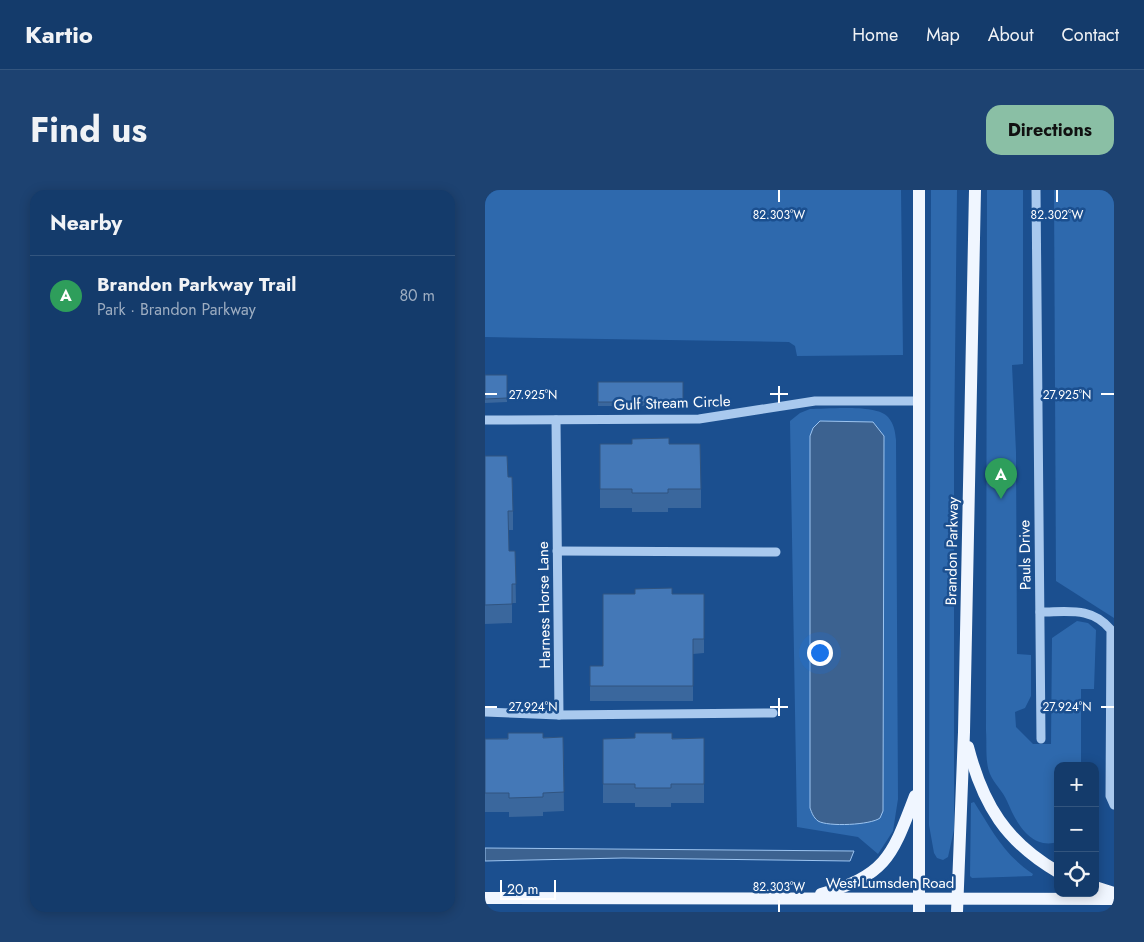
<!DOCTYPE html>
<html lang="en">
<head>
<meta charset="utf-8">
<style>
  :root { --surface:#143b6b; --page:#1d4271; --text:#f1f3f6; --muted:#9dadc1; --line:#33557e; --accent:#8abfa5 }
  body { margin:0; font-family:Jost,sans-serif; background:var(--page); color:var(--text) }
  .controls { position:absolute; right:15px; bottom:15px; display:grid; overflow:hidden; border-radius:10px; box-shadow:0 2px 12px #0003 }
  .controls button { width:45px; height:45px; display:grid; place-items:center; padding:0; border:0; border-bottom:1px solid var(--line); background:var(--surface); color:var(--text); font:25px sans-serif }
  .scale { position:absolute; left:15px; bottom:12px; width:56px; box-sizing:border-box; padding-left:5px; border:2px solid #fff; border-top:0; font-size:14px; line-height:18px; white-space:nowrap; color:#fff; -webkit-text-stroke:4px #1b4f8f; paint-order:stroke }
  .you { position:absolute; left:334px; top:462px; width:18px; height:18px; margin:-12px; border:4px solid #fff; border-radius:50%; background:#1a73e8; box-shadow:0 0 0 8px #1a73e833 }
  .badge { display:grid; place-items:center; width:32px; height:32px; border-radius:50%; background:var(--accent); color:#fff; font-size:16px; font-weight:700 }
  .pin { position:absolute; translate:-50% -41px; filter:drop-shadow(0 1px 2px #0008) }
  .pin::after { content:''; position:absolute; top:26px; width:18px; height:15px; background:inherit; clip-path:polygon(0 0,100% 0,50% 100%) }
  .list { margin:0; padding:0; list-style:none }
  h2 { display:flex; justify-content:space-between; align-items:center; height:65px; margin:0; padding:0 20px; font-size:21px }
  h2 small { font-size:16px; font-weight:400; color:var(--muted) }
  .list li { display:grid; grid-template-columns:32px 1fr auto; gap:15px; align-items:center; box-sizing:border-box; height:80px; padding:0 20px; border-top:1px solid var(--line) }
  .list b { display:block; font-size:19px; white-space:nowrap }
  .list p { margin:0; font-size:16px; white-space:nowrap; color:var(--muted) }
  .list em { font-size:16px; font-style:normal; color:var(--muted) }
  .icon { flex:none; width:28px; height:28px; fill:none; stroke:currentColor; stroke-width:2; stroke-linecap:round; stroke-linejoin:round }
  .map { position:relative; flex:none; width:629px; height:722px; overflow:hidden; border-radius:15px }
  header { display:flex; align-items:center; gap:30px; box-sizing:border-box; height:70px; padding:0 25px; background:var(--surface); border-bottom:1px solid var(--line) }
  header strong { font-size:24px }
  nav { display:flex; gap:28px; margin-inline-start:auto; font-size:18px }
  .intro { display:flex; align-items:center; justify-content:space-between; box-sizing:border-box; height:120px; padding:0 30px }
  h1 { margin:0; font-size:35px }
  .button { padding:12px 22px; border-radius:15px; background:var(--accent); color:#111; font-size:18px; font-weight:700 }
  main { display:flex; gap:30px; padding:0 30px }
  aside { flex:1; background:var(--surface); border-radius:15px; box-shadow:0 2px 12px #0003 }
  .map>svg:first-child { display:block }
  .green { fill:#2e69ad }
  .water { fill:#3c6290; stroke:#9cc4f0 }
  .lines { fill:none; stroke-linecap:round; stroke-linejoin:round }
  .minor { stroke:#a9c9ee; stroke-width:9 }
  .major { stroke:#f0f6ff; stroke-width:12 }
  .wall { fill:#3a679d }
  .building { fill:#4478b7; stroke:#305480 }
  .ticks { fill:none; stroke:#fff; stroke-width:2 }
  .labels { text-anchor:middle; stroke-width:5; stroke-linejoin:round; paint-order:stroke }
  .street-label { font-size:15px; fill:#fff; stroke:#1b4f8f }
  .ticks-label { font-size:12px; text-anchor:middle; fill:#fff; stroke:#1b4f8f; stroke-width:5; stroke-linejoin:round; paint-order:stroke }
</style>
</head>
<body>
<header>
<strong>Kartio</strong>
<nav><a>Home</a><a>Map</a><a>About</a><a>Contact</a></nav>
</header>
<div class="intro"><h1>Find us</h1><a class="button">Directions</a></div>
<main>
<aside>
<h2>Nearby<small></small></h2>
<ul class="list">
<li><span class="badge" style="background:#2e9e5b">A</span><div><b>Brandon Parkway Trail</b><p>Park · Brandon Parkway</p></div><em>80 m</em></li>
</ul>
</aside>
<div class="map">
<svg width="629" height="722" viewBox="0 0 629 722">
  <rect width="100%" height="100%" fill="#1b4f8f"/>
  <g class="green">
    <path d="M0,0h416l2,165 -106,1 -2,-10 -6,-4 -304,-5z"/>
    <path d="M446,0h26l-3,257v383l-6,27 -5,3 -6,-2 -3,-5 -5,-28z"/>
    <path d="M502,0h36v174l-11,1 4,87 1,202 14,1v41l-6,12 -10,4 1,15 17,17h18l1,-106 25,-17 11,2 8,7 -2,59h-13v77h-23v76c-28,8 -42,-20 -51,-41 -4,-10 -13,-17 -17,-27 -5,-11 -3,-30 -4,-43z"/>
    <path d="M569,0h60v428l-58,-37z"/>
    <path d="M325,219c18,0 67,-5 78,8 6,7 7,14 8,23l2,359 -5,32 -15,23 -20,-17 -61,-10 -7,-406 10,-8z"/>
    <path d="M489,612c18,28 29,52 59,72l-1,2 -60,2 -2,-2 1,-73z"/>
  </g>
  <g class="water">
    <path d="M335,231l53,1 11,14 -1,375 -3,7c-9,7 -52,9 -62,3 -5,-4 -6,-8 -8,-13v-372l3,-8z"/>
    <path d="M0,658l369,3 -4,10 -227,-3 -138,3z"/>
  </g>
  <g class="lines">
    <g class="minor">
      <path d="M551,0l5,549"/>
      <path d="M0,230l214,-1 116,-18h103"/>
      <path d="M72,361l219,1"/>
      <path d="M555,422c27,0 52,-6 71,18l-1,166 4,9"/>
      <path d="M0,522l74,3 -3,-295"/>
      <path d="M74,525l214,-2"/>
    </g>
    <g class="major">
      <path d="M483,557c15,58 38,95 90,125"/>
      <path d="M610,697l19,6"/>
      <path d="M336,704c66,-19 71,-38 94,-98"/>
      <path d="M0,708l629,1"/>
      <path d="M434,722v-722"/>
      <path d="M472,722l7,-180 11,-542"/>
    </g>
  </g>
  <g class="wall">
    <path d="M0,185h22v27l-22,1z"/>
    <rect x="113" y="192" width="85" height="24"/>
    <path d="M115,254h69l32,45v19h-33v4h-36v-4h-32z"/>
    <path d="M0,266l23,21 5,34v19h-4v21h6l1,52h-4v20l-27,1z"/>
    <path d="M187,404h32v59l-11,1v47h-103v-35h13z"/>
    <path d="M78,547l1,74 -21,1v4l-34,1v-5h-24v-73z"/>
    <path d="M219,548v65h-33v4h-36v-4h-32v-64z"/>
  </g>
  <g class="building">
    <path d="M0,185h22v23l-22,1z"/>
    <rect x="113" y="192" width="85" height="20"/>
    <path d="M184,248v6h31l1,45h-33v4h-36v-4h-32v-45h32v-5z"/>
    <path d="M0,266h22l1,21h4l1,34h-5l1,40h6l1,33h-4v20l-27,1z"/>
    <path d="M187,398v6h32v45h-11v47h-103v-20h13v-72h32v-5z"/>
    <path d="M23,543h35v5l20,-1 1,55 -21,1v4l-34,1v-5h-24v-54h23z"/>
    <path d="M150,543h37v6l32,-1v46h-33v4h-36v-4h-32v-45l32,-1z"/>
  </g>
  <path class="ticks" d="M294,0v12M572,0v12M294,196v17M0,204h12M285,204h18M616,204h13M294,508v18M0,517h12M285,517h18M616,517h13M294,710v12"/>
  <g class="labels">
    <g class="street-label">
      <text transform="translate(187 213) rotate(-2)" y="5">Gulf Stream Circle</text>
      <text transform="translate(467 361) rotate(-89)" y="5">Brandon Parkway</text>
      <text transform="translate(540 365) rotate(-91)" y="5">Pauls Drive</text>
      <text transform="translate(59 415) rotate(-91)" y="5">Harness Horse Lane</text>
      <text x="405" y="698">West Lumsden Road</text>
    </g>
  </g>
  <g class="ticks-label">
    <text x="294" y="29">82.303°W</text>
    <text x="572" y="29">82.302°W</text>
    <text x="48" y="209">27.925°N</text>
    <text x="582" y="209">27.925°N</text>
    <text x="48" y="521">27.924°N</text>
    <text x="582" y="521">27.924°N</text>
    <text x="294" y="701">82.303°W</text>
  </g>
</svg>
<div class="controls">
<button>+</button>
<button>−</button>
<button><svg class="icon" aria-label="locate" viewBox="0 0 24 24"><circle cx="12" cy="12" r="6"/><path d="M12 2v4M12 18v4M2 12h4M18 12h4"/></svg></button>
</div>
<div class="scale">20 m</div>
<div class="you"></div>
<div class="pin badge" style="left:516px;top:309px;background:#2e9e5b">A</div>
</div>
</main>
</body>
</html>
